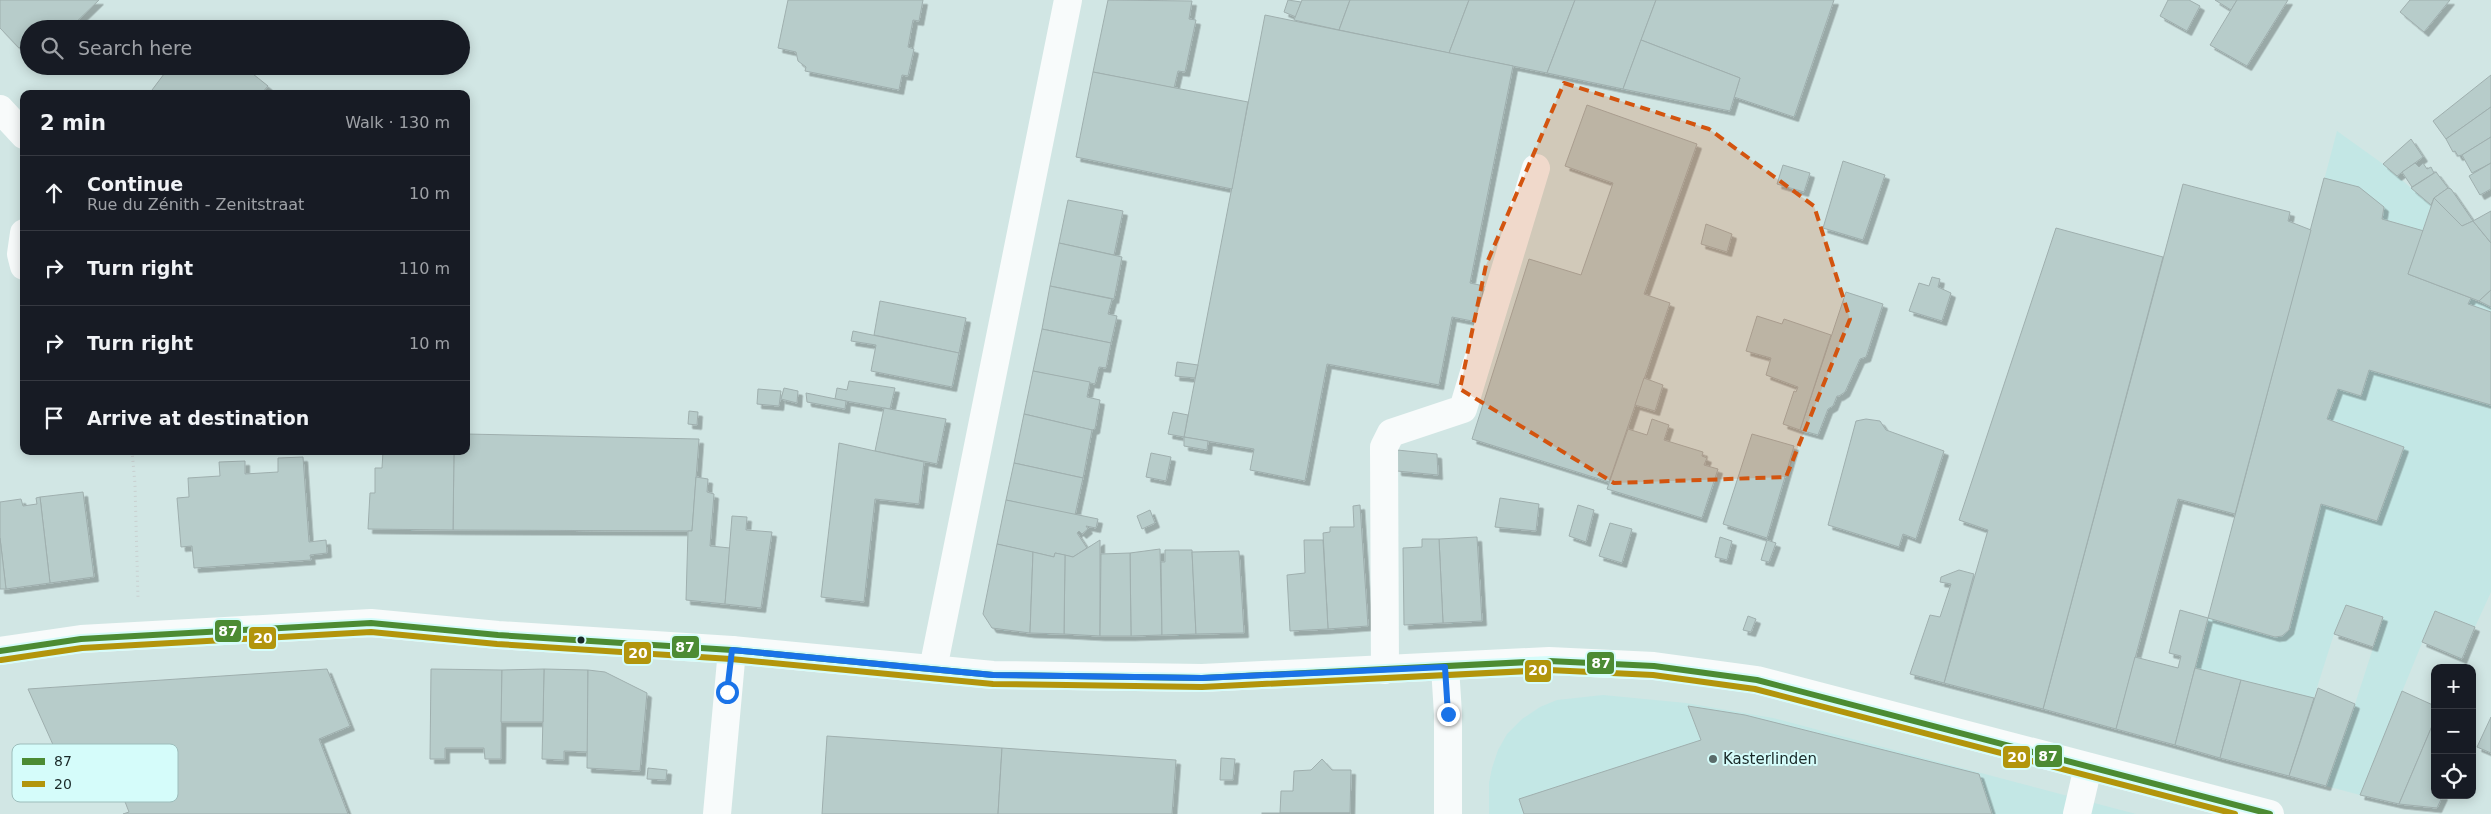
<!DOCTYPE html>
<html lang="en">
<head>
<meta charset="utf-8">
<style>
  :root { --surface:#171b24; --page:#20242c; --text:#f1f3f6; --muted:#9ea1a6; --line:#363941 }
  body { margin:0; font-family:"DejaVu Sans",sans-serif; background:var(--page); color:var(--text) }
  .controls { position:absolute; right:15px; bottom:15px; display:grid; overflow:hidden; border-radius:10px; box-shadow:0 2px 12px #0003 }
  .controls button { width:45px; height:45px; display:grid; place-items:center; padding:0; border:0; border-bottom:1px solid var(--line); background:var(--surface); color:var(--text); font:25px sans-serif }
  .stop { position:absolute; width:15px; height:15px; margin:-11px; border:4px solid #1a73e8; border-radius:50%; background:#fff }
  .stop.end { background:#1a73e8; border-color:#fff; box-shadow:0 1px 5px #0008 }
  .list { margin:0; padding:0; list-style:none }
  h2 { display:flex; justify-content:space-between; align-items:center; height:65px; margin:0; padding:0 20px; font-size:21px }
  h2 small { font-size:16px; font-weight:400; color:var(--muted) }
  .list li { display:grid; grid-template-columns:32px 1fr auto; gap:15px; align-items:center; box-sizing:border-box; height:75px; padding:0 20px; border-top:1px solid var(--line) }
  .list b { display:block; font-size:19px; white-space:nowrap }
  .list p { margin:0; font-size:16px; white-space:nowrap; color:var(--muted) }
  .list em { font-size:16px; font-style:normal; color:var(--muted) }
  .icon { flex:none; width:28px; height:28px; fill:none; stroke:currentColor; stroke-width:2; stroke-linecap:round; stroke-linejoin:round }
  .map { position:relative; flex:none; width:2491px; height:814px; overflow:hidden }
  .search { position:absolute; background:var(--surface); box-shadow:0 2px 12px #0003; left:20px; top:20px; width:450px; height:55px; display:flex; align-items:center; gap:12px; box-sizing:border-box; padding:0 18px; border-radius:28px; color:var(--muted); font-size:19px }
  .panel { position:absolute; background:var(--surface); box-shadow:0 2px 12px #0003; left:20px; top:90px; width:450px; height:365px; border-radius:10px }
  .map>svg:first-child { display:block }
  .built { fill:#c3e7e5 }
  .building { fill:#b7ccca; stroke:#9fafae; filter:url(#shadow) }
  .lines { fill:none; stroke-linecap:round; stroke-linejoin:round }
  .path { stroke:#c9d0d0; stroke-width:3; stroke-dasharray:1 4; stroke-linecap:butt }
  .minor { stroke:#f8fbfb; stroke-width:28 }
  .bus-1-casing { stroke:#d5fcfa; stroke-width:10 }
  .bus-2-casing { stroke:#d5fcfa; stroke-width:10 }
  .bus-1 { stroke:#4c8b33; stroke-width:6 }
  .bus-2 { stroke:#b2950c; stroke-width:6 }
  .route { stroke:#1a73e8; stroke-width:6 }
  .marked { fill:#d3540f; fill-opacity:0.2; stroke:#d3540f; stroke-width:4; stroke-dasharray:10 6; stroke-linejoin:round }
  .bus-dot { fill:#1a2928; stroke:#d5fcfa; stroke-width:2 }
  .poi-dot { fill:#5a6b6a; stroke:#d5fcfa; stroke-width:2 }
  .labels { text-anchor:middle; stroke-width:4; stroke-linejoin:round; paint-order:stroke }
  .poi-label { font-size:15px; fill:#1a2928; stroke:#d5fcfa; text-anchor:start }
  .key { fill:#d5fcfa; stroke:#9dbdbb; stroke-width:1 }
  .key-label { font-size:14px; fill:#1a2928 }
  .line-badge { stroke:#d5fcfa; stroke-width:2 }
  .badge-label { font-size:14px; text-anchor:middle; font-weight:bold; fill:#fff }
</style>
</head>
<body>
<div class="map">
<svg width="2491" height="814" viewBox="0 0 2491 814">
  <defs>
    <filter id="shadow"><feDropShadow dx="4.5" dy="4.5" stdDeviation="0" flood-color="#0004"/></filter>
  </defs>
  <rect width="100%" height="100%" fill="#d1e6e4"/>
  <g class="built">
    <path d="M2337,131l46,33 48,41 -22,69 82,33v285l-16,35 -40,-16 -75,184 -34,-9 29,-82 28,-87 -36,-12 -13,29 -45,142 -114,-31z"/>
    <path d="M1603,695l83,8 87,15 363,96h-647v-31l3,-15 6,-18 9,-16 15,-15 18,-12 17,-7z"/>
  </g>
  <g class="building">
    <path d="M0,0h99l-30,29h-40v12l-2,-1 -8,8 -19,-20z"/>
    <path d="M788,0h135l-4,21 -6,-1 -5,27 6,2 -6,27 -6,-1 -3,15 -94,-19 1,-4 -8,-6 -2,-9 -18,-4z"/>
    <path d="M1108,0l84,1 -3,18 7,1 -11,52 -7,-1 -4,17 -81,-16z"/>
    <path d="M1288,0l13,2 -5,15 -12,-5z"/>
    <path d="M1302,0h48l-11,30 -45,-10z"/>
    <path d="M1350,0h119l-20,53 -110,-23z"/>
    <path d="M1469,0h106l-28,73 -98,-20z"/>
    <path d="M1575,0h81l-33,89 -76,-16z"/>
    <path d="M1656,0h178l-40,117 -60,-20 6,-19 -99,-38z"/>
    <path d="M2168,0h21l11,6 -13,25 -27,-15z"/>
    <path d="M2215,0h22l-6,10z"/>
    <path d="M2237,0h51l-41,66 -37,-21z"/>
    <path d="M2410,0h40l-26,32 -24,-20z"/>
    <path d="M1265,15l248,51 -43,217 14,3 -7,36 -25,-5 -13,68 -112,-21 -22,117 -55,-11 4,-21 -70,-12z"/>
    <path d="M1641,40l99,38 -10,33 -107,-22z"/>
    <path d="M170,66h73l25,20 -7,8h-112z"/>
    <path d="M1093,72l155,30 -16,87 -156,-32z"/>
    <path d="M2491,75v32l-45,32 -13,-18z"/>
    <path d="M1587,105l110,39 -53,150 26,9 -61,179 -137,-43 57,-180 52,16 32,-92 -48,-17z"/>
    <path d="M2491,107v30l-29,18 -4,1 -3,-5 -2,1 -7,-13z"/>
    <path d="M2491,137v26l-19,10 -10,-18z"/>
    <path d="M2411,139l12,18 -26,19 -14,-12z"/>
    <path d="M1843,161l42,14 -22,65 -40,-12z"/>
    <path d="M2415,163l4,4 4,-4 4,6 4,-2 3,6 -22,14 -10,-15z"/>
    <path d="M2491,163v26l-11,6 -11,-19z"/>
    <path d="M1783,165l27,8 -6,19 -27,-8z"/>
    <path d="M2436,172l12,16 -14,10 -3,7 -20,-17z"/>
    <path d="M2324,178l35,9 25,20 -2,12 42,12 -16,43 63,24 -3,6 23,8v93l-122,-35 -8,26 -23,-7 -11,30 77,28 -27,74 -56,-17 -32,126 -7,6 -7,1 -67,-19z"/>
    <path d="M2183,184l107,28 -2,9 23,9 -76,284 -57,-15 -62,230 -73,-20z"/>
    <path d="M2448,188l3,1 22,32 -11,5 -28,-28z"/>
    <path d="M2434,198l28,28 11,-5 18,22v47l-12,11 -71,-27z"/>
    <path d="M1068,200l55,11 -9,44 -55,-12z"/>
    <path d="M2491,211v32l-18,-22z"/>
    <path d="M1706,224l26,10 -5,18 -26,-8z"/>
    <path d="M2056,228l107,29 -120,452 -99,-26 44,-153 -29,-10z"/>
    <path d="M1059,243l63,14 -8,42 -64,-13z"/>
    <path d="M1932,277l8,2 -2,8 13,6 -9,28 -33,-10 10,-28 10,3z"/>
    <path d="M1050,286l62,13 -4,15 9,2 -6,27 -69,-14z"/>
    <path d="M2491,290v17l-12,-6z"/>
    <path d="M1846,292l37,12 -17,53 -6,2 -15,33 -6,4h-2l-4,10 -5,3 -10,26 -18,-5z"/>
    <path d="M880,301l86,17 -7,35 -85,-18z"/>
    <path d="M1757,316l25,8 2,-5 47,16 -31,95 -17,-6 11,-33 2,1 2,-5 -32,-12 5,-17 -25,-7z"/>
    <path d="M1042,329l69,14 -5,25 -7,-1 -4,17 -62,-13z"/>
    <path d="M853,331l106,22 -7,34 -81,-16 5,-26 -25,-4z"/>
    <path d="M1177,362l21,3 -3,13 -20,-2z"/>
    <path d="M1033,371l57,11 -3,15 13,3 -5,29 -3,1 -68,-16z"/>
    <path d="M1644,378l19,7 -8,26 -20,-6z"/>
    <path d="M849,381l46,7 -5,21 -55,-10 2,-11 10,2z"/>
    <path d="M784,388l14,3 -1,12 -16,-4z"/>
    <path d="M758,389l23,2 -2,15 -22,-2z"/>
    <path d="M806,393l40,8 -1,8 -38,-7z"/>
    <path d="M884,408l62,11 -9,45 -62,-13z"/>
    <path d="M689,411l9,1 -1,13 -9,-1z"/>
    <path d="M1173,412l15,3 -4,22 -16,-3z"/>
    <path d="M1024,414l68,16 -9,48 -69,-15z"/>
    <path d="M1652,419l17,6 -5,15 39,12 -1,4 5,2 -3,7 14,4 -16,49 -95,-29 21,-60 19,6z"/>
    <path d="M1866,419l14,2 6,9 58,21 -28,88 -13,-5 -4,13 -71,-22 28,-104z"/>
    <path d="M466,434l233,5 -7,92 -239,-1 1,-79h12z"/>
    <path d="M1752,434l42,12 -27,92 -44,-14z"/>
    <path d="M1184,437l24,4 -1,9 -23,-4z"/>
    <path d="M839,443l85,19 -5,42 -44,-5 -11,103 -43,-5z"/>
    <path d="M1397,450l40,4 1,21 -41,-4z"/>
    <path d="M383,451h71l-1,79 -85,-1 2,-36h5v-25h7z"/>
    <path d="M1151,453l20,4 -5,24 -20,-4z"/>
    <path d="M303,457l6,85 17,-2 1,13 -17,2 1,5 -117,8 -2,-22 -11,1 -4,-49 12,-1 -1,-19 32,-2 -1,-14 26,-1v13l33,-2v-14z"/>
    <path d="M1014,463l69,15 -8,37 -69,-15z"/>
    <path d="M696,477l12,2 -1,13 7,2 -4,52 20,2 -5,56 -39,-4 2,-69h4z"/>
    <path d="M83,492l11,85 -44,6 -10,-86z"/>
    <path d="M40,497l10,86 -44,6 -6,-51v-36l21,-3 2,7 14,-2 -1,-6z"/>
    <path d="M1500,498l39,6 -3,27 -41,-4z"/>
    <path d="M1006,500l92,19 -2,9 -10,-2 2,3 -6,5 -3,-3 -2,2 10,15 -14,9 -18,-4 -1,4 -57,-13z"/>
    <path d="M1360,505l8,121 -40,3 -5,-96 7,-1v-5h24l-1,-21z"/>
    <path d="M1578,505l16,5 -8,32 -17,-6z"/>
    <path d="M1150,510l5,13 -13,6 -5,-13z"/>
    <path d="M732,516l15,1 -1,13 26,2 -11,76 -36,-4z"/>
    <path d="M1610,523l22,6 -10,34 -23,-7z"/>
    <path d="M1477,537l5,84 -39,2 -4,-84z"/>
    <path d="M1720,537l12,4 -5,19 -12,-3z"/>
    <path d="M0,538l6,51h-6z"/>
    <path d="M1422,539h17l4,84 -39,2 -1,-77 19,-1z"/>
    <path d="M1100,540v96l-36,-2 1,-79 8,2z"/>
    <path d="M1304,540h19l5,89 -38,2 -3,-56 18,-2z"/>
    <path d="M1767,540l9,3 -7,19 -8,-2z"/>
    <path d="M997,544l36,8 -3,81 -38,-5 -9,-14z"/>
    <path d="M1160,549l2,86 -31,1 -1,-83z"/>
    <path d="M1165,550h27l4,84 -34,1 -1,-73h4z"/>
    <path d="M1239,551l5,82 -48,1 -4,-82z"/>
    <path d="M1033,552l21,5 1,-4 10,2 -1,79 -34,-1z"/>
    <path d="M1130,553l1,83h-31l1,-82z"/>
    <path d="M1959,570l15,4 -30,109 -34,-9 20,-59 10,2 11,-33 -11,-2 1,-5z"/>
    <path d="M2346,605l37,12 -10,30 -39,-13z"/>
    <path d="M2180,610l28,8 -33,127 -59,-16 19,-72 43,11 3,-12 -12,-3z"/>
    <path d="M2435,611l40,16 -13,32 -40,-17z"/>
    <path d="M1748,616l8,3 -5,13 -8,-2z"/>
    <path d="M2195,668l46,12 -21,78 -45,-13z"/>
    <path d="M327,669l23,57 -31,13 29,75h-225l6,-2 -16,-41 -41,16 -44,-98z"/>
    <path d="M431,669l71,1 -1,89h-16l-1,-11h-39v11h-15z"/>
    <path d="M544,669l44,1v82l-24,-1v9l-22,-1z"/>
    <path d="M544,669l-1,53h-42l1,-52z"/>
    <path d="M588,670l17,2 42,21 -7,78 -53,-3z"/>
    <path d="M2241,680l73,18 -25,78 -69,-18z"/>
    <path d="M2318,688l37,16 -29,82 -37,-10z"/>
    <path d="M2402,691l33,15v13l-36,85 -39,-9z"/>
    <path d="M1688,706l57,9 234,59 13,40h-468l-5,-15 182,-59z"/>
    <path d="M2491,717v36l-14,-6z"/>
    <path d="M2435,719v76h8l-6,13 -38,-4z"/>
    <path d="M827,736l175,12 -4,66h-176z"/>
    <path d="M1002,748l174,12 -4,54h-174z"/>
    <path d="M1221,758l14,1 -2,21h-13z"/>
    <path d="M1322,759l10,11h19l-1,43h-70l1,-22h12l1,-20 17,-1z"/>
    <path d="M648,768l19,2 -1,10 -19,-1z"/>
    <rect x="1262" y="813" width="88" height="1"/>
  </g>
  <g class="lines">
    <path class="path" d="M132,451l3,33 3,115"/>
    <g class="minor">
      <path d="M0,109l24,26"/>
      <path d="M24,233l-3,21 3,12"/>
      <path d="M0,651l81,-12 290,-16 127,12 234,15 261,25 209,3 347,-17 105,5 103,14 513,134"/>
      <path d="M1445,667l3,47v100"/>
      <path d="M933,669l135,-669"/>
      <path d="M1385,670l-1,-223 7,-14 72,-24 73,-241"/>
      <path d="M717,814l15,-164"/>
      <path d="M2077,814l11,-47"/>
    </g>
    <g class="bus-1-casing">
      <path id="bus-1" d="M0,651l81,-12 290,-16 127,12 234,15 261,25 209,3 347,-17 105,5 103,14 513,134"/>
    </g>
    <g class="bus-2-casing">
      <path id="bus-2" d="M1,660l81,-12 289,-16 126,12 234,15 262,25 209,3 347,-17 104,5 102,14 480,125"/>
    </g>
    <use href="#bus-1" class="bus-1"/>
    <use href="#bus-2" class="bus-2"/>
  </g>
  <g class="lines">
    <path class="route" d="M727,692l5,-42 261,25 209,3 243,-11 3,47"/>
  </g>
  <path class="marked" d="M1564,83l145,46 105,77 36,113 -64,158 -172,6 -154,-94 26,-124z"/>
  <circle class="bus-dot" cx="581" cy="640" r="4.5"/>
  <circle class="poi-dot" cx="1713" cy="759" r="5"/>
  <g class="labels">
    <g class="poi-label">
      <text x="1723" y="764">Kasterlinden</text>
    </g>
  </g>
  <rect x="12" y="744" width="166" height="58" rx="8" class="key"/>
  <rect x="22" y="758" width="23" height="7" fill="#4c8b33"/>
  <rect x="22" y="781" width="23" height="6" fill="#b2950c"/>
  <g class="key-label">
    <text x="54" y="766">87</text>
    <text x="54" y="789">20</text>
  </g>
  <g class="line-badge">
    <rect x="214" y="619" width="28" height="24" rx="5" fill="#4c8b33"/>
    <rect x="248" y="626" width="29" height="24" rx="5" fill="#b2950c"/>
    <rect x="671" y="635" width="29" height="24" rx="5" fill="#4c8b33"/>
    <rect x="623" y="641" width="29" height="24" rx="5" fill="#b2950c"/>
    <rect x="1586" y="651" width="29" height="24" rx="5" fill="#4c8b33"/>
    <rect x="1524" y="659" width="28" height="24" rx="5" fill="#b2950c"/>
    <rect x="2034" y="744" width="29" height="24" rx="5" fill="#4c8b33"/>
    <rect x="2002" y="745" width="29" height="24" rx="5" fill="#b2950c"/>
  </g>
  <g class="badge-label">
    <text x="228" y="636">87</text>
    <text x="263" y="643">20</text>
    <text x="685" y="652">87</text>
    <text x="638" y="658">20</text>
    <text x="1601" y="668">87</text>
    <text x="1538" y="675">20</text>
    <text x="2048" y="761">87</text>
    <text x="2017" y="762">20</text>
  </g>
</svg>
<div class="controls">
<button>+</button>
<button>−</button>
<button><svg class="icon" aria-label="locate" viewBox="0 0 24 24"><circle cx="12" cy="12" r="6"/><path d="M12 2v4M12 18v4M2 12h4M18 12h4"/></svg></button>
</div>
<div class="stop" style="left:727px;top:692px"></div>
<div class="stop end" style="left:1448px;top:714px"></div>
<div class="search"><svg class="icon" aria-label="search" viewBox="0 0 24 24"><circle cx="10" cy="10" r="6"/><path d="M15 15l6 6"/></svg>Search here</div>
<section class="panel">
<h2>2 min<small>Walk · 130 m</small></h2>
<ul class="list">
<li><svg class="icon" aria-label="ahead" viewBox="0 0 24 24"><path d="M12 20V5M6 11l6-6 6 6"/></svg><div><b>Continue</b><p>Rue du Zénith - Zenitstraat</p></div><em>10 m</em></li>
<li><svg class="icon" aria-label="right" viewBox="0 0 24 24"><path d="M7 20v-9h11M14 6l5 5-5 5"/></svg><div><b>Turn right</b></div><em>110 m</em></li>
<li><svg class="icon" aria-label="right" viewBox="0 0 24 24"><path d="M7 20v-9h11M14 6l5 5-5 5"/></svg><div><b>Turn right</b></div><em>10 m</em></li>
<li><svg class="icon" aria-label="arrive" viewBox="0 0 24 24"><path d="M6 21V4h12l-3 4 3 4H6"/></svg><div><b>Arrive at destination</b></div></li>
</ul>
</section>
</div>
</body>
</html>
